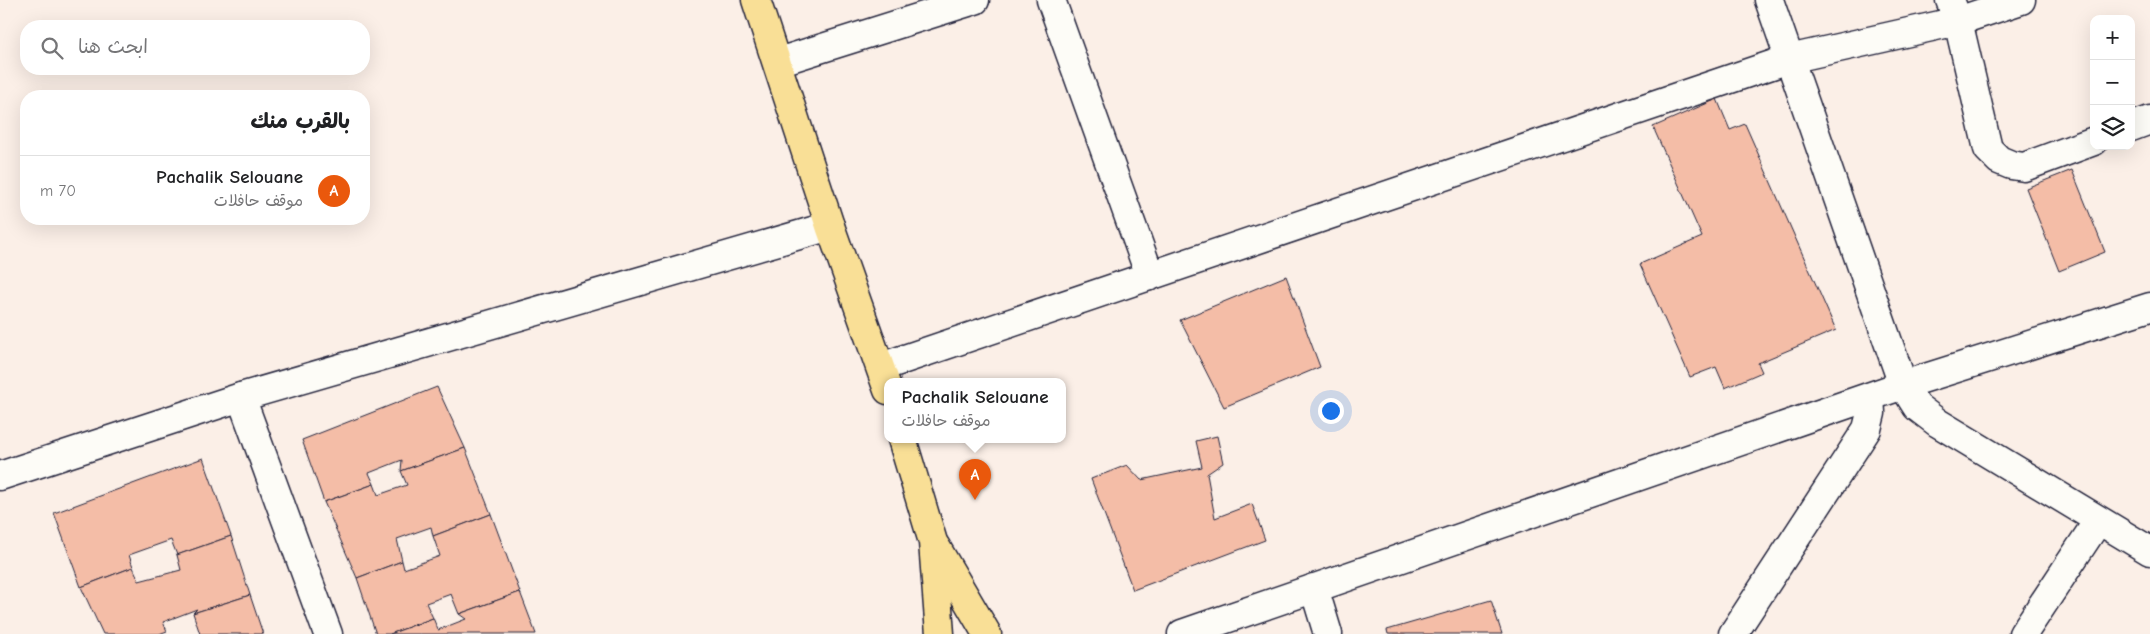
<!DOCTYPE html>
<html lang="ar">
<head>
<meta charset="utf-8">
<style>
  :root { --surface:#fff; --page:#f6f6f6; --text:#202124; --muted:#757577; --line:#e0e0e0; --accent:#ea580c }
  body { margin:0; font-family:"Comic Neue","Playpen Sans Arabic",sans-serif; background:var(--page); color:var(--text); direction:rtl }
  .controls { position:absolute; right:15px; top:15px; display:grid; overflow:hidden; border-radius:10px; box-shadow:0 5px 20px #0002 }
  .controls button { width:45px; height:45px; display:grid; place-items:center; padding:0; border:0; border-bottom:1px solid var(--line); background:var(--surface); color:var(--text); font:25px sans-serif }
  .you { position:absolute; left:1330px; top:410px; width:18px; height:18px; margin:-12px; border:4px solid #fff; border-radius:50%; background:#1a73e8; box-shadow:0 0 0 8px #1a73e833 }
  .badge { display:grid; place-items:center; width:32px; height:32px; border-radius:50%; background:var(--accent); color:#fff; font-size:16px; font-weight:700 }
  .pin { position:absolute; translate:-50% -41px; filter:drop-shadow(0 1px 2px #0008) }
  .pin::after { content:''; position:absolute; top:26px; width:18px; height:15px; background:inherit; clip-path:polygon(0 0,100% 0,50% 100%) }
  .popup { position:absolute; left:884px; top:378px; width:182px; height:65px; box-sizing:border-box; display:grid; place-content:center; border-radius:10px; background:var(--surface); filter:drop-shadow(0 1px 4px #0005); font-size:16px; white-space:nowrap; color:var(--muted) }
  .popup b { font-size:19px; color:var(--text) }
  .popup::after { content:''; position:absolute; left:50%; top:100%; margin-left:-10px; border:10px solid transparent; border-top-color:var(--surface) }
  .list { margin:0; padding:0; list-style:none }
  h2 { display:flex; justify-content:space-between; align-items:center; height:65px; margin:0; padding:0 20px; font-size:21px }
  h2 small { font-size:16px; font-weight:400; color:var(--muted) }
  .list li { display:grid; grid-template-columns:32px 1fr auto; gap:15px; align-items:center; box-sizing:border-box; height:70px; padding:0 20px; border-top:1px solid var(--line) }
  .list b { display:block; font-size:19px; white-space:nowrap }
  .list p { margin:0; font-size:16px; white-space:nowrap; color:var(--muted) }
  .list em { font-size:16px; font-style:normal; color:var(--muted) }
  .icon { flex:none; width:28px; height:28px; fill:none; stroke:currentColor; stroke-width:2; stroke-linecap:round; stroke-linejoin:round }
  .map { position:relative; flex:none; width:2150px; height:634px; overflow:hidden; direction:ltr }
  .search { position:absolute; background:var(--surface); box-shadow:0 5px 20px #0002; left:20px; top:20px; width:350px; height:55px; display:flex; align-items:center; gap:12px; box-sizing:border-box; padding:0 18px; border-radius:20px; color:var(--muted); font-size:19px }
  .panel { position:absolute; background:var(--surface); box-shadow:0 5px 20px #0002; left:20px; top:90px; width:350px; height:135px; border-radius:20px; direction:rtl }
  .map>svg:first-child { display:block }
  .building { fill:#f4bda7; stroke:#22223b }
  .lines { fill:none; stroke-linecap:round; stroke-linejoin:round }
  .street-casing { stroke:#22223b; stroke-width:31 }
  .highway-casing { stroke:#22223b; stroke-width:31 }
  .street { stroke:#fdfcf7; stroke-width:28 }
  .highway { stroke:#f9df96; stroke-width:28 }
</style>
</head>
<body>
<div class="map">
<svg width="2150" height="634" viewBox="0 0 2150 634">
  <rect width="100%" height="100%" fill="#fbefe7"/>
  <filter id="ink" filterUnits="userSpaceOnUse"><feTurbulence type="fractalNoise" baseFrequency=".02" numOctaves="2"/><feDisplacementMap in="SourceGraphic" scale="10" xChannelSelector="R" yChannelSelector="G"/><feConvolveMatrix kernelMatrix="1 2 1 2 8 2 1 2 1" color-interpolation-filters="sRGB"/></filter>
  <g filter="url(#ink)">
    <g class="building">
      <path d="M1717,99l13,31 15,-6 91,206 -78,33 4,9 -37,16 -9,-21 -26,10 -50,-113 62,-27 -49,-110z"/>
      <path d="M2072,170l33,82 -46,19 -33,-83z"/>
      <path d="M1286,276l34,91 -96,40 -44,-87z"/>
      <path d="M437,387l28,61 -64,23 1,-11 -33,13 5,11 -50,18 -22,-62z"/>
      <path d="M1217,436l6,27 -16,11 8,44 37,-14 13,36 -132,50 -42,-111 36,-14 14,15 61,-13 -6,-26z"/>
      <path d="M465,448l26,66 -58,22 -2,-9 -34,12 5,22 -45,17 -33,-76 50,-18 4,11 29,-10 -6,-14z"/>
      <path d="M203,458l28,78 -54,19 -6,-15 -42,15 4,12 -52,20 -27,-74z"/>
      <path d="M491,514l29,78 -61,22 -8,-20 -25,9 7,15 -43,16h-14l-19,-56 45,-17 2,8 36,-13 -7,-20z"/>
      <path d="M231,536l19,59 -57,18 4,-4 -34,13 4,9 -8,3h-56l-22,-47 52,-20 6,14 42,-11 -4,-15z"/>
      <path d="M520,592l16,42h-146l43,-16 5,12 28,-11 -7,-5z"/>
      <path d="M250,595l13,39h-63l-7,-21z"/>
      <path d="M1491,600l11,34h-114l-1,-4z"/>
    </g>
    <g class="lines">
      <g class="street-casing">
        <g id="street">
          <path d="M1051,0l99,276"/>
          <path d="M1769,0l134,385 14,22 21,16 212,128"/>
          <path d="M1950,0l8,21 63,-21"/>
          <path d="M778,62l197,-62"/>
          <path d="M2131,127l19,-7"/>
          <path d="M881,367l908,-308 169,-38 30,128 11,11 12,5 13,2 70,-26"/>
          <path d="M241,397l87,237"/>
          <path d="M0,476l241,-79 589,-171"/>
          <path d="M1314,588l14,46"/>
          <path d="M1182,634l721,-249 247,-78"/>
          <path d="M1733,634l134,-205 4,-16 -1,-16"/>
          <path d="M2023,634l75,-113"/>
        </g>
      </g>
      <g class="highway-casing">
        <g id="highway">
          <path d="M756,0l74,226 58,164"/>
          <path d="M902,439l31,103 7,92"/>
          <path d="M936,547l51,87"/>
        </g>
      </g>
      <use href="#street" class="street"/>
      <use href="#highway" class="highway"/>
    </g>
  </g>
</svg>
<div class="controls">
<button>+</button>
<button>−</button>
<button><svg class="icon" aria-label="layers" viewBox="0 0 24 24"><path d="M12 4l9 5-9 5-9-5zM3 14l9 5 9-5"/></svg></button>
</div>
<div class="you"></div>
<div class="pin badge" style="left:975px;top:500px">A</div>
<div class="popup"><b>Pachalik Selouane</b>موقف حافلات</div>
<div class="search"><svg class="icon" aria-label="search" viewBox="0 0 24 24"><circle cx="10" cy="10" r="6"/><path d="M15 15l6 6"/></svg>ابحث هنا</div>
<section class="panel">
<h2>بالقرب منك<small></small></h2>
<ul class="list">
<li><span class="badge">A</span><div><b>Pachalik Selouane</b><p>موقف حافلات</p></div><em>70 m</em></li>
</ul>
</section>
</div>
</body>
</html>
